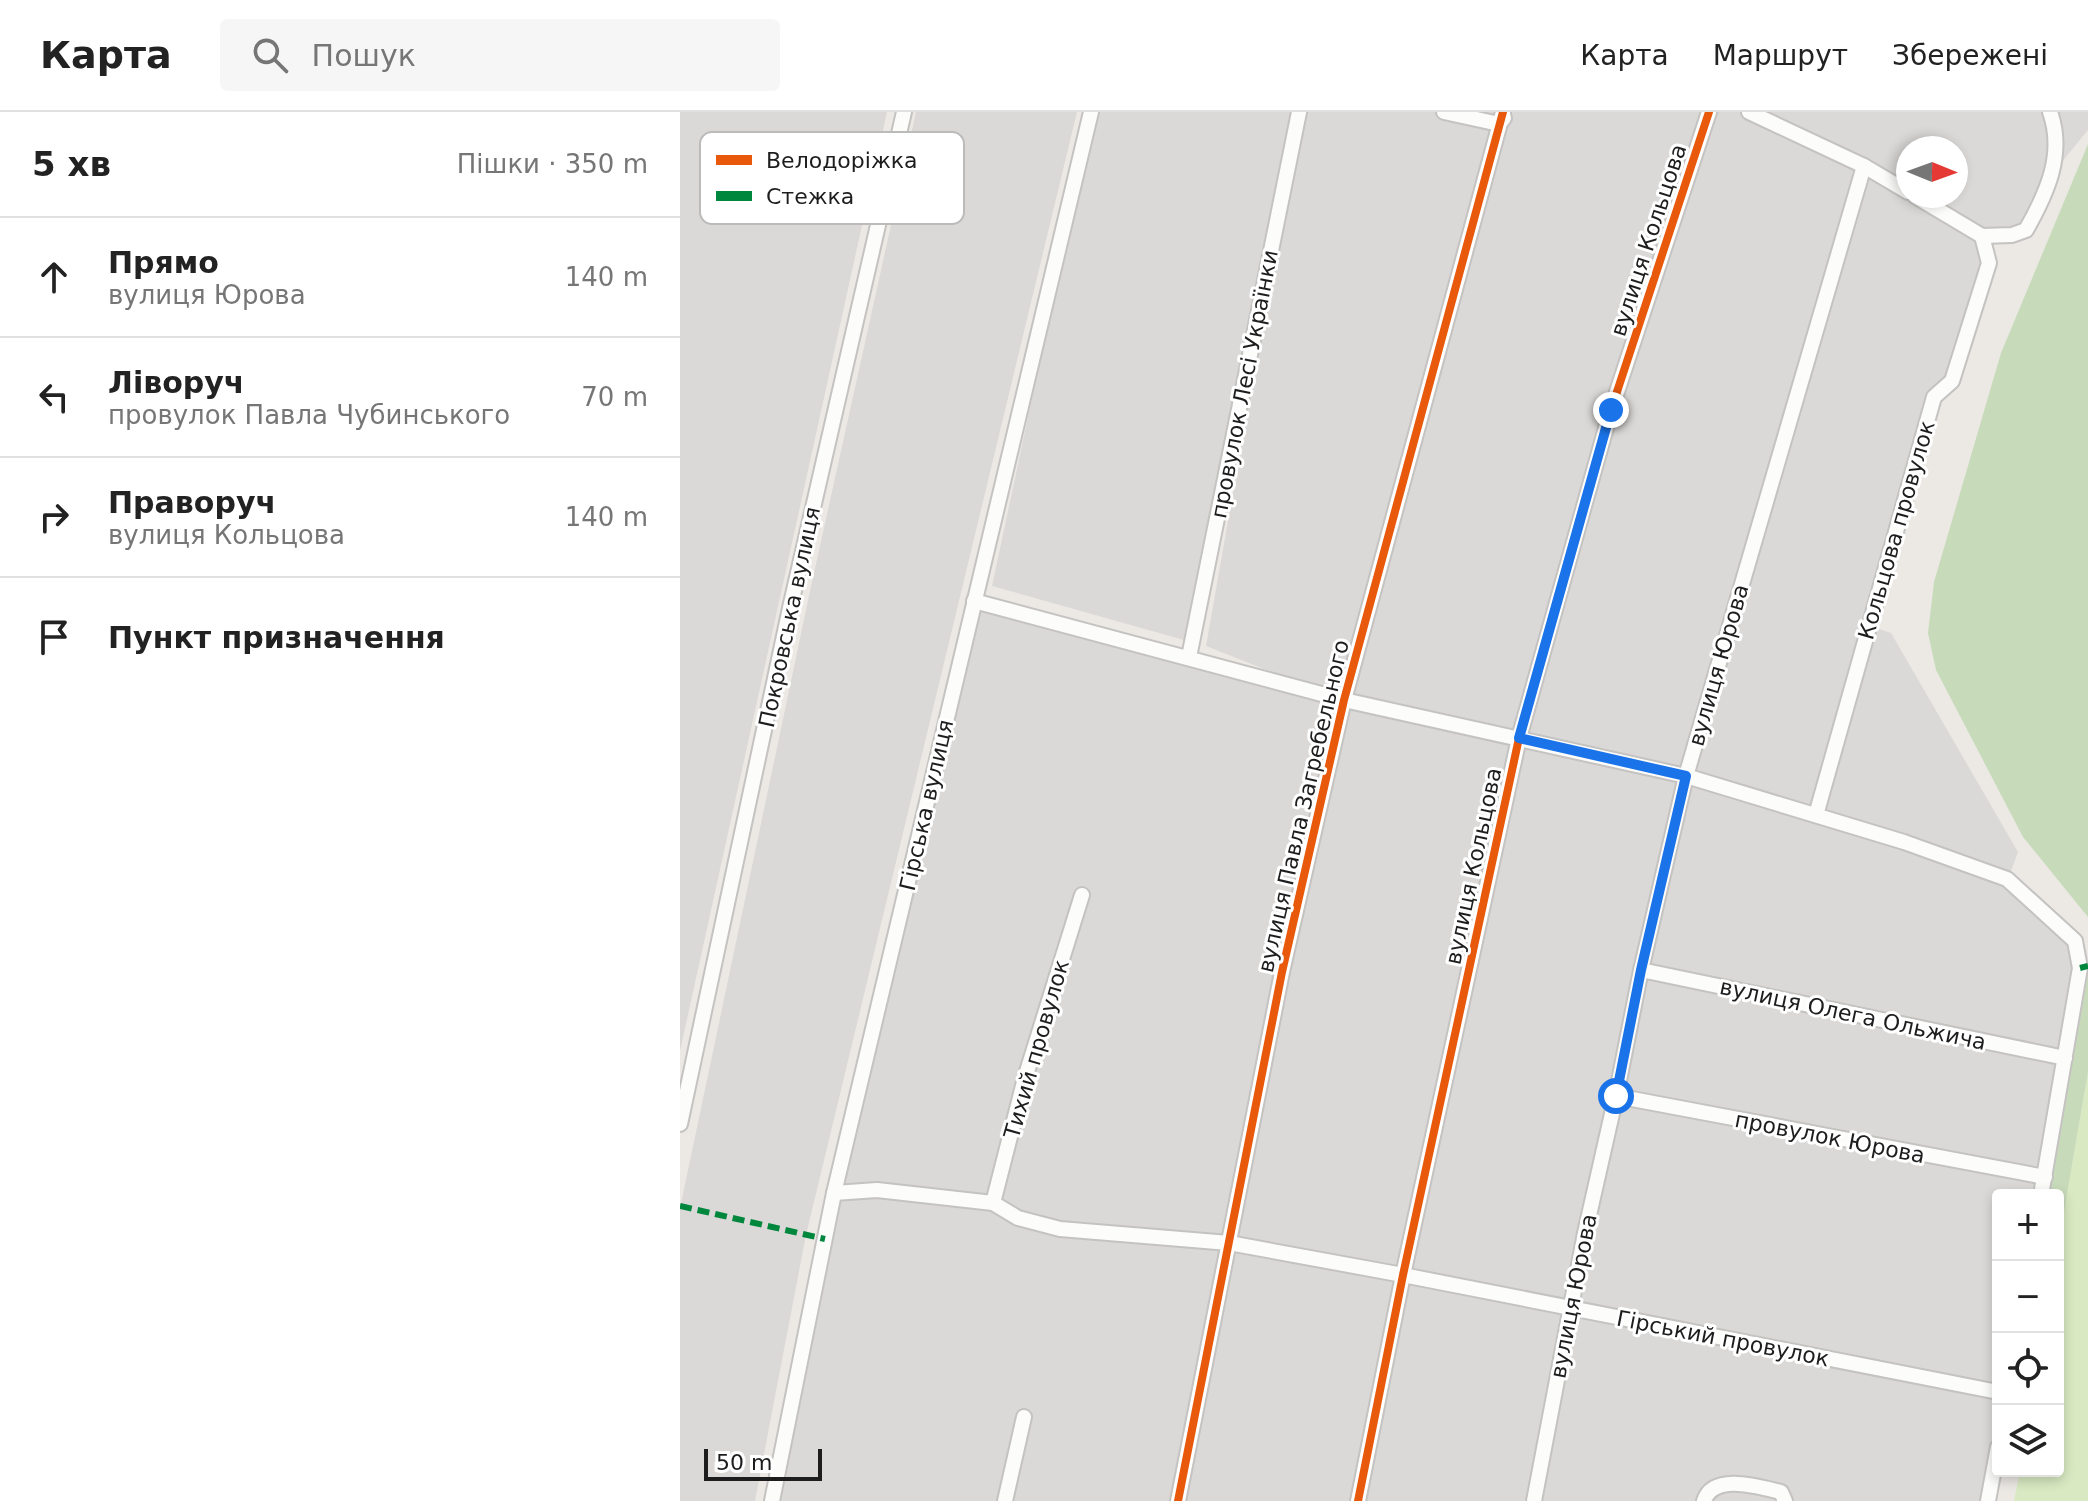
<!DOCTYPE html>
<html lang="uk">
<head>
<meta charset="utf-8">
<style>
  :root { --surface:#fff; --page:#f6f6f6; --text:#222; --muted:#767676; --line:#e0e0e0 }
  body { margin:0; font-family:"DejaVu Sans",sans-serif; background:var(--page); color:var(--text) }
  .controls { position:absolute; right:24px; bottom:24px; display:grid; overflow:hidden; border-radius:8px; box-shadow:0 4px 12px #0003 }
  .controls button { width:72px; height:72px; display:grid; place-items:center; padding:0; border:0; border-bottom:2px solid var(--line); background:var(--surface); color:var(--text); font:40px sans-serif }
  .compass { position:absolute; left:1216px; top:24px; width:72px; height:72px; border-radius:50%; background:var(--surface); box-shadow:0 4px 12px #0003; rotate:91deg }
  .scale { position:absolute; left:24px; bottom:20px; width:118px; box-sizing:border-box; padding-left:8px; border:4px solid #1d1d1d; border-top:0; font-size:22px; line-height:28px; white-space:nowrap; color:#1d1d1d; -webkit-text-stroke:6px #fff; paint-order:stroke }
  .stop { position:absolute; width:24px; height:24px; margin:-18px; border:6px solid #1a73e8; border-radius:50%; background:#fff }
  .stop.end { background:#1a73e8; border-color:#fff; box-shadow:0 2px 8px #0008 }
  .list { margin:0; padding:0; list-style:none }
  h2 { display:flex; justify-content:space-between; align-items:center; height:104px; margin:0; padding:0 32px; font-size:34px }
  h2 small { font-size:26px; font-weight:400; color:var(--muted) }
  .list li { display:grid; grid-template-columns:52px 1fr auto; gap:24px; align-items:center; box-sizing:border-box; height:120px; padding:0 32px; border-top:2px solid var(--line) }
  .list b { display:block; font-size:30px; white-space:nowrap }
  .list p { margin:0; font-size:26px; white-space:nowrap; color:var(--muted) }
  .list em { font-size:26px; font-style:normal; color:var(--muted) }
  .icon { flex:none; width:44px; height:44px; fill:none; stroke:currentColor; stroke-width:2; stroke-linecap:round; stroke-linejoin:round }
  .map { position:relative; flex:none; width:1408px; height:1389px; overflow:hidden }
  header { display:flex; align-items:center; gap:48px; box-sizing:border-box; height:112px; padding:0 40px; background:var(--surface); border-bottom:2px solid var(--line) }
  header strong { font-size:38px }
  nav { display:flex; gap:44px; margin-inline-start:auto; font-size:28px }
  .search { width:560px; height:72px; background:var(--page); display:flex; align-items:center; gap:20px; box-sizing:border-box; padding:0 28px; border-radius:8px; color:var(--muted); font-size:30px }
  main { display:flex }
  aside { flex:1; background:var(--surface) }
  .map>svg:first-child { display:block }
  .residential { fill:#dbd9d7; fill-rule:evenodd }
  .grass { fill:#d9eac2 }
  .forest { fill:#c7dbba }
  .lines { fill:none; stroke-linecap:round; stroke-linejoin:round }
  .minor-casing { stroke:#c4c3c1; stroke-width:18 }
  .minor { stroke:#fcfcfb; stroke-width:14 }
  .quiet { stroke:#00873e; stroke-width:6; stroke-dasharray:12 6; stroke-linecap:butt }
  .cycleway-casing { stroke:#fff; stroke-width:13 }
  .cycleway { stroke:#e8590c; stroke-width:8 }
  .route { stroke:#1a73e8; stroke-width:10 }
  .labels { text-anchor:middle; stroke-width:6; stroke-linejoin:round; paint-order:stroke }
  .street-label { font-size:22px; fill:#1d1d1d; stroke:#fff }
  .key { fill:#fff; stroke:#bbb; stroke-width:2 }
  .key-label { font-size:22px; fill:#1d1d1d }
</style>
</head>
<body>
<header>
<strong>Карта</strong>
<div class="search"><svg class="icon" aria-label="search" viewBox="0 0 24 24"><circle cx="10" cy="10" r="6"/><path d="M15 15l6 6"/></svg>Пошук</div>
<nav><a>Карта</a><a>Маршрут</a><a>Збережені</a></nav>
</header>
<main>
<aside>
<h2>5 хв<small>Пішки · 350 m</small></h2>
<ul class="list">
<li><svg class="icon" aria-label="ahead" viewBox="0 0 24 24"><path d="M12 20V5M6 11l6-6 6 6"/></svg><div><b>Прямо</b><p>вулиця Юрова</p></div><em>140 m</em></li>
<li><svg class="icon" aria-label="left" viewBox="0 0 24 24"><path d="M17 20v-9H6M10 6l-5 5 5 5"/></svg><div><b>Ліворуч</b><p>провулок Павла Чубинського</p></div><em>70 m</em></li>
<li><svg class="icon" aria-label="right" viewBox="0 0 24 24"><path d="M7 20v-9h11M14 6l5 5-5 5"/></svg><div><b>Праворуч</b><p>вулиця Кольцова</p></div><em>140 m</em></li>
<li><svg class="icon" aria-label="arrive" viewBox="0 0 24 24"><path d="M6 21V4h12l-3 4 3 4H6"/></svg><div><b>Пункт призначення</b></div></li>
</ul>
</aside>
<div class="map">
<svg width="1408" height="1389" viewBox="0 0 1408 1389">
  <rect width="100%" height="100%" fill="#ece9e5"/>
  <g class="residential">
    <path d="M0,0h207l-207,939z"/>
    <path d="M236,0h161l-271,1123 -51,266h-75v-293l130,-617z"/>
    <path d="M413,0h206l-115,528 -192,-54z"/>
    <path d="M620,0h788v18l-35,43 -27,57 -44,6 7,27 -37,118 -18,16 -64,229 21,7 127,219 -10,27 67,62 5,27 -39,227h-43v252l-10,54h-1216l53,-262 149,-638 358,95 -126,-50zM1228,36h48v48h-48z"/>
  </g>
  <path class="grass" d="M1408,960v429h-74l6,-30h38v-224z"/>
  <g class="forest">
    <path d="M1408,32v773l-65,-80 -87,-167 -8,-37 6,-51 67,-229z"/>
    <path d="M1408,862v98l-30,175v-52h-10z"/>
  </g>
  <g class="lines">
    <g class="minor-casing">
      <g id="minor">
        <path d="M764,0l55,12 5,-6"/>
        <path d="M1069,0l115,54 44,26"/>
        <path d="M1302,124l30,-1 14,-5c21,-37 39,-76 24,-118"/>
        <path d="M294,489l370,99 342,76 218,66 103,37 68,62 5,27 -39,227"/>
        <path d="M509,545l110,-545"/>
        <path d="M1136,703l118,-418 18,-16 37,-118 -7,-27 -67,-40"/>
        <path d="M961,858l424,88"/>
        <path d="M936,984l429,81"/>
        <path d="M0,1012l110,-516 114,-496"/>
        <path d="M154,1081l43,-3 116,13 25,15 42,11 169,14 174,32 595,117"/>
        <path d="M313,1091l32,-125 57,-183"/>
        <path d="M92,1389l62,-308 257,-1081"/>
        <path d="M325,1389l19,-84"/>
        <path d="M498,1389l104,-529 62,-272 159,-588"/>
        <path d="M678,1389l45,-226 116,-537 92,-328 98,-298"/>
        <path d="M854,1389l51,-268 31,-137 25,-126 45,-194 178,-610"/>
        <path d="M1024,1389c9,-29 56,-14 77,-9l4,9"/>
        <path d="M1308,1389l10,-54"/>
      </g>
    </g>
    <use href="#minor" class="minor"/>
    <g class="quiet">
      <path d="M1400,856l8,-2"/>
      <path d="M0,1094l145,33"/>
    </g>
    <g class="cycleway-casing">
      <g id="cycleway">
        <path d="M498,1389l104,-529 62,-272 159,-588"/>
        <path d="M678,1389l45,-226 116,-537 92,-328 98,-298"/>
      </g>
    </g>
    <use href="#cycleway" class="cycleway"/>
  </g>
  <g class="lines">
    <path class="route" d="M931,298l-92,328 167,38 -45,194 -25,126"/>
  </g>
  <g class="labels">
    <g class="street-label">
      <text transform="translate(968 128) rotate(-72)" y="8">вулиця Кольцова</text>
      <text transform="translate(564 272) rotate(-79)" y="8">провулок Лесі Українки</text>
      <text transform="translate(1216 418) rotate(-74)" y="8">Кольцова провулок</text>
      <text transform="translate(109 505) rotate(-78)" y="8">Покровська вулиця</text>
      <text transform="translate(1038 553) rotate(-74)" y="8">вулиця Юрова</text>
      <text transform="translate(246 693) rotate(-77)" y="8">Гірська вулиця</text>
      <text transform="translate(623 694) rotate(-77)" y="8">вулиця Павла Загребельного</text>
      <text transform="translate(793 754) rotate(-78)" y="8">вулиця Кольцова</text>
      <text transform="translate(1173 902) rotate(12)" y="8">вулиця Олега Ольжича</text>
      <text transform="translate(356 937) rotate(-74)" y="8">Тихий провулок</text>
      <text transform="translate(1150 1025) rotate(11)" y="8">провулок Юрова</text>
      <text transform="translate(893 1184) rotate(-79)" y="8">вулиця Юрова</text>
      <text transform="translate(1043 1226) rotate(11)" y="8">Гірський провулок</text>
    </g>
  </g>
  <rect x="20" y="20" width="264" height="92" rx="12" class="key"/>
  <rect x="36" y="43" width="36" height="10" fill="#e8590c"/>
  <rect x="36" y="79" width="36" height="10" fill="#00873e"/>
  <g class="key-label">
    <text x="86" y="56">Велодоріжка</text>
    <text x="86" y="92">Стежка</text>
  </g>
</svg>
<div class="controls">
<button>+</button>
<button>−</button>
<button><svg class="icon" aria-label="locate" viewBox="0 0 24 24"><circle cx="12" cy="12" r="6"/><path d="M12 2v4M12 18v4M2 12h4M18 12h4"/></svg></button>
<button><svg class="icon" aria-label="layers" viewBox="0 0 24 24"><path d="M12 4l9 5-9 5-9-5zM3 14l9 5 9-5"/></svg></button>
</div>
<svg class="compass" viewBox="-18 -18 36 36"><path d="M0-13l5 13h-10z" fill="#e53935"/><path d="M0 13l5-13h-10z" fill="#767676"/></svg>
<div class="scale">50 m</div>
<div class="stop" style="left:936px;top:984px"></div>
<div class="stop end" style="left:931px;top:298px"></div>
</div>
</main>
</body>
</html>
